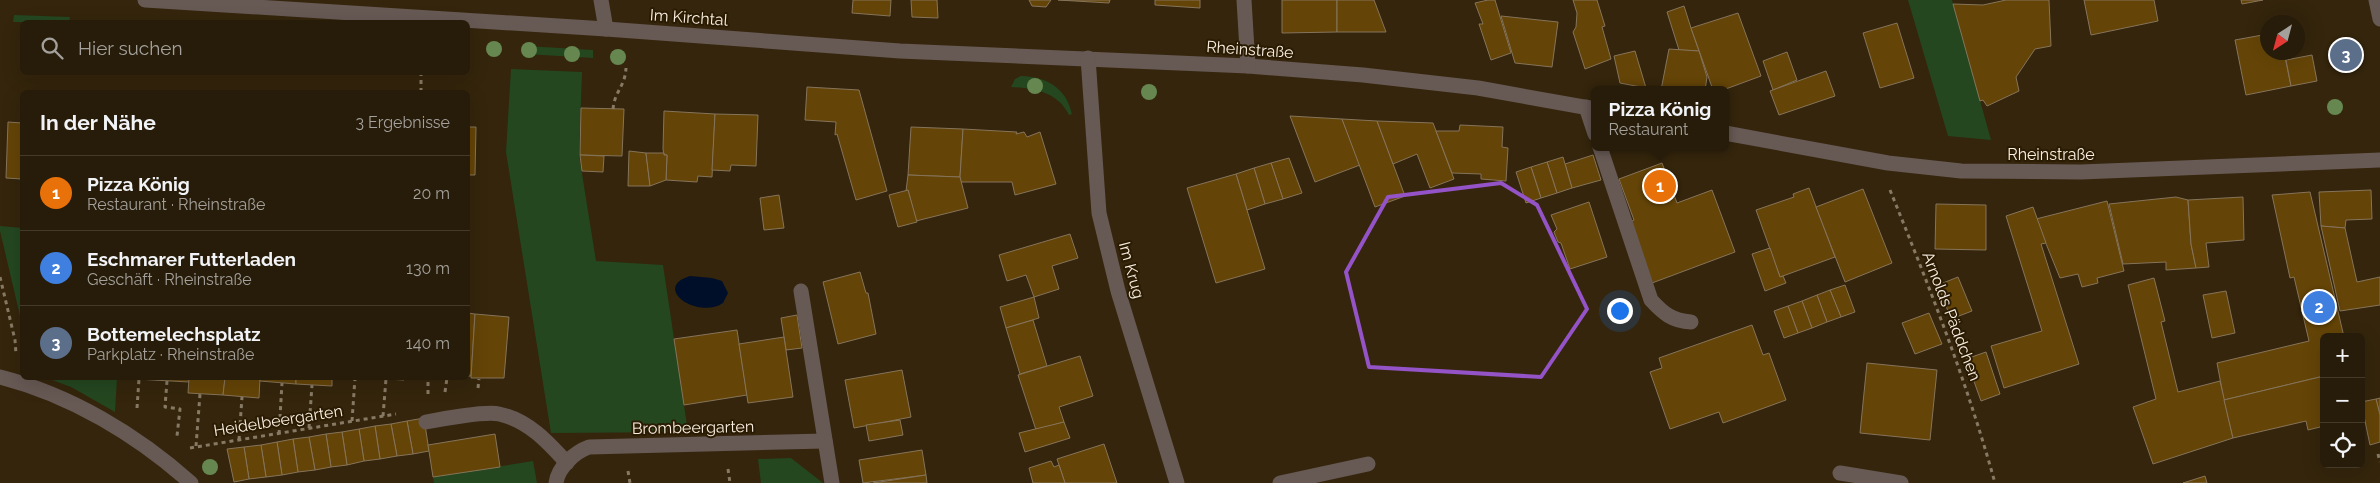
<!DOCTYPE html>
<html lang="de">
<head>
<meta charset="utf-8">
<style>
  :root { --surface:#271c09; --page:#332917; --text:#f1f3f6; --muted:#a4a19c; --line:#433a2a; --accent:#bca0f2 }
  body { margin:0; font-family:Raleway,sans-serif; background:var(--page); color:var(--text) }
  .controls { position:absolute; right:15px; bottom:15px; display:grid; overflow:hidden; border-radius:8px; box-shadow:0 5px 20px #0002 }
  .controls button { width:45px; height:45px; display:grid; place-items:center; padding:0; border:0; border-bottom:1px solid var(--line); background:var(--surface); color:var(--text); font:25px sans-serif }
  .compass { position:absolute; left:2260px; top:15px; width:45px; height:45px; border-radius:50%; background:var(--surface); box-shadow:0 5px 20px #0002; rotate:216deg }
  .you { position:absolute; left:1619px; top:310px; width:18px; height:18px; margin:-12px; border:4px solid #fff; border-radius:50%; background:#1a73e8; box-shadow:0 0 0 8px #1a73e833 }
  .badge { display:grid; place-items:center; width:32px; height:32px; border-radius:50%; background:var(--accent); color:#fff; font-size:16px; font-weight:700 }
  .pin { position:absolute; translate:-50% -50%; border:2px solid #fff; box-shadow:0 1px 5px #0006 }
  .popup { position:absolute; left:1591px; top:86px; width:138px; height:65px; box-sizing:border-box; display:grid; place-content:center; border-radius:8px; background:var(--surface); filter:drop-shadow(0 1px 4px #0005); font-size:16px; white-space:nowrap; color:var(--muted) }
  .popup b { font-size:19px; color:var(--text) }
  .popup::after { content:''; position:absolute; left:50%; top:100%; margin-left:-10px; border:10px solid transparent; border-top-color:var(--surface) }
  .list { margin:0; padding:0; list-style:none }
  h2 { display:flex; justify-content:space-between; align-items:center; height:65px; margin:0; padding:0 20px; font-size:21px }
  h2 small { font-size:16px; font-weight:400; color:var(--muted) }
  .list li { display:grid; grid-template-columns:32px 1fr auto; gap:15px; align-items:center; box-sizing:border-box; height:75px; padding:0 20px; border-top:1px solid var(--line) }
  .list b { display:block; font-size:19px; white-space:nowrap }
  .list p { margin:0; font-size:16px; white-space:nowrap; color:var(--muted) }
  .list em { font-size:16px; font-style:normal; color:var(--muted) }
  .icon { flex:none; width:28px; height:28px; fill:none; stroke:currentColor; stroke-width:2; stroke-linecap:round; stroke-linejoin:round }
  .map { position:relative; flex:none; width:2380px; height:483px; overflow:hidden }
  .search { position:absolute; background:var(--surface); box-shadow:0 5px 20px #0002; left:20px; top:20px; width:450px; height:55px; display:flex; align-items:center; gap:12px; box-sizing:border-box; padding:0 18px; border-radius:8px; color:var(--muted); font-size:19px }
  .panel { position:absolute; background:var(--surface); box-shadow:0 5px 20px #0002; left:20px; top:90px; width:450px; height:290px; border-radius:8px }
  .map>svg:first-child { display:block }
  .green { fill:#244720 }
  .water { fill:#000f29 }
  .building { fill:#644407; stroke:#86745a }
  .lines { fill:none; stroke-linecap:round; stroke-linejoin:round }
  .path { stroke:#877a65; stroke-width:3; stroke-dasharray:4 4; stroke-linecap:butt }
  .minor { stroke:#675954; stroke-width:15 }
  .tree { fill:#668850 }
  .marked { fill:none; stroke:#9453c6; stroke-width:4; stroke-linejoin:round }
  .labels { text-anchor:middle; stroke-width:4; stroke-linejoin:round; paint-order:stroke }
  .street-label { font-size:16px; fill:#faefe1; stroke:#2a1b03 }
</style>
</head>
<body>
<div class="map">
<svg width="2380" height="483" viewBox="0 0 2380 483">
  <rect width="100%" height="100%" fill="#34250c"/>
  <g class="green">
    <path d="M1908,0h44l39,140 -43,-4z"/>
    <path d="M14,15l56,2 -1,5h-56z"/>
    <path d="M526,46l67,4v8l-68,-4z"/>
    <path d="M511,69l71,3 -3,83 17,106 67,4 25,167 -137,1 -45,-281z"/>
    <path d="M1021,76c25,1 45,11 51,38l-3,1c-11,-23 -35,-27 -58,-28l4,-8z"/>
    <path d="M0,226l22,2v96l-22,-93z"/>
    <path d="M47,378h70l-2,34 -44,-25z"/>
    <path d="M791,458l32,25h-62l-3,-24z"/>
    <path d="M533,461l4,22h-103l-1,-6z"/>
  </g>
  <path class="water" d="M690,276l22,2 10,3 6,12 -5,10c-25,17 -72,-15 -33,-27z"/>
  <g class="building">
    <path d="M853,0h38l-1,16 -38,-3z"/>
    <path d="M911,0h26l1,18 -26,-1z"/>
    <path d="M1029,0h22l-5,7 -14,-1z"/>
    <path d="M1058,0h52l-1,3z"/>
    <path d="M1155,0h45v8l-45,-3z"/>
    <path d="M1282,0h55v32l-55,1z"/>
    <path d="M1337,0h37l12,32h-49z"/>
    <path d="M1488,0h7l16,53 -20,7 -12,-36h4l-8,-21z"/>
    <path d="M1573,0h24l8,26 -3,1 9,32 -26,10 -12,-37 3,-5 1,-14z"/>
    <path d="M2006,0h43l2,46 -16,3 -19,28 3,14 -32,15 -4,-6 -3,1 -27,-97 30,1z"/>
    <path d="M2084,0h70l4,21 -67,14z"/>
    <path d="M2241,0h22l-21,4z"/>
    <path d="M1684,6l7,22 8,23 -20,-1 -12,-38z"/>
    <path d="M1738,13l23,63 -38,14h-10l-22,-62z"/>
    <path d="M1501,16l57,6 -6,45 -37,-4z"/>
    <path d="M1897,23l17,55 -34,10 -17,-55z"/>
    <path d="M2268,34v18h16l7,34 -45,9 -11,-55z"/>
    <path d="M1669,49l30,2 8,26 -2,13h-44z"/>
    <path d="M1635,51l11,37 -26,-5 -6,-27z"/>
    <path d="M1787,52l10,28 -24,10 -10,-29z"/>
    <path d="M2312,55l5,26 -26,5 -5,-26z"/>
    <path d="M1826,71l9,25 -56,19 -9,-24z"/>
    <path d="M807,87l52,3 28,101 -31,9 -19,-66 -2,1 1,-13 -31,-2z"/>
    <path d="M581,108l43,1 -2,47 -42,-1z"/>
    <path d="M664,111l51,3 -3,63 -14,-1 -1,6 -31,-2 1,-25h-3l-1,-6z"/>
    <path d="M715,114l43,1 -2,51 -25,-1 -1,6 -18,-1z"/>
    <path d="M1290,116l52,3 18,46 -45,17z"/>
    <path d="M1342,119l35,2 28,75 -30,11z"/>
    <path d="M1377,121l56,2 21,56 -24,9 -13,-34 -24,10z"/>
    <path d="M8,122l14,1v56l-16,-1z"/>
    <path d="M1460,125l43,2 -1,20 6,1 -2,33 -25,-2v-5l-29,-1 -16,-42h23z"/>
    <path d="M468,127h8l-1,48h-7z"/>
    <path d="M911,127l52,2 -3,48 -52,-2z"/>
    <path d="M963,129l54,3 -1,2 8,-2 3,5 13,-5 16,52 -41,11 -3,-13h-51l-1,-5z"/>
    <path d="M629,151l17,2 4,33h-22z"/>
    <path d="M646,153h18v2h3l-1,25 -16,6z"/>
    <path d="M580,155l24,1 -1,16 -21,-1z"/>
    <path d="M1593,155l8,25 -29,8 -7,-24z"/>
    <path d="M1563,157l9,31 -15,5 -10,-31z"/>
    <path d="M1289,158l13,35 -19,6 -12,-36z"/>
    <path d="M1547,162l10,31 -16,5 -10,-31z"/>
    <path d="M1271,163l12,36 -18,5 -11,-36z"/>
    <path d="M1662,163l15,40 35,-13 23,62 -83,31 -22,-61 4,-2 -15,-41z"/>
    <path d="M1531,167l10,31 -15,5 -10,-31z"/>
    <path d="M1254,168l11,36 -18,6 -11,-36z"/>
    <path d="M1236,174l29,95 -49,14 -29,-95z"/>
    <path d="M908,175l52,2 8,31 -52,13 -8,-31 -2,1z"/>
    <path d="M1809,188l26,69 -55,20 -24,-67 38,-13 -1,-3z"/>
    <path d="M1863,189l29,74 -47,19 -29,-75z"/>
    <path d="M908,190l9,32 -19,5 -9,-32z"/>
    <path d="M2371,190l1,29 -26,1 -1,8 -24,-2 -2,-34z"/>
    <path d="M2310,192l34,145h-20v39l-100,24 -7,-37 92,-22 -15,-64 -4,1 -18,-83z"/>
    <path d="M779,195l5,33 -20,2 -4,-32z"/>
    <path d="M2176,197l12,3 3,44 5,24 -30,2v-8l-43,2 -14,-60z"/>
    <path d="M2243,197l1,43 -38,3 3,24 -13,1 -5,-24 -3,-44z"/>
    <path d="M2107,201l17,70 -27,7 1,5 -16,4 -4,-13 -18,4 -24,-59z"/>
    <path d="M1589,202l18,55 -37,12 -9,-26 -3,-1 -4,-10 3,-3 -6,-14z"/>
    <path d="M1936,204l50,1v45l-51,-1z"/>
    <path d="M2033,207l13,36 -5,1 38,120 -75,24 -13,-42 51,-15 -36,-115z"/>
    <path d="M2321,226l24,2 12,54 23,-5v28l-40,6z"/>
    <path d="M1070,234l8,24 -26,8 7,23 -25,8 -8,-22 -19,6 -8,-26z"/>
    <path d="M1770,248l10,29 3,-1 3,7 -21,8 -13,-37z"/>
    <path d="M860,272l6,21h2l8,41 -38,10 -15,-62z"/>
    <path d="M1958,277l14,34 -21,8 -13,-34z"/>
    <path d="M2154,278l11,43 -4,1 17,70 42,-11 13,57 -80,26 -20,-57 23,-8 -28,-114z"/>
    <path d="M1845,285l10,27 -14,5 -11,-27z"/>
    <path d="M1830,290l11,27 -14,5 -10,-27z"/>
    <path d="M2226,291l9,42 -23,5 -9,-43z"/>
    <path d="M1817,295l10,27 -15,6 -10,-27z"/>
    <path d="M1034,297l5,21 -33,10 -6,-21z"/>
    <path d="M1802,301l10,27 -14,5 -10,-27z"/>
    <path d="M1788,306l10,27 -14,5 -10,-27z"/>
    <path d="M468,313l7,1 -4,62h-3z"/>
    <path d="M1929,313l13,31 -27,10 -13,-31z"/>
    <path d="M475,314l34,3 -5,61h-33z"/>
    <path d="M797,315l5,33 -16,2 -5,-32z"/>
    <path d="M1033,320l14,46 -27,8 -14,-46z"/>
    <path d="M1752,325l11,30 6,-2 17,47 -63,23 -4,-11 -49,17 -20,-57 12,-4 -3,-10z"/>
    <path d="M737,330l10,65 -63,10 -10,-66z"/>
    <path d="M784,337l9,60 -45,6 -9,-59z"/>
    <path d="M1986,352l14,42 -19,7 -15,-42z"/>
    <path d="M1080,356l13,40 -34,11 5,15 -28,8 -18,-55z"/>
    <path d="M1867,363l70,7 -7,70 -70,-7z"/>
    <path d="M902,370l9,47 -57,11 -9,-48z"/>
    <path d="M2324,376v50l-16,4 -2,-9 -73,17 -9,-38z"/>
    <path d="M122,378h31v2z"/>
    <path d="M153,378h36v4l-36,-2z"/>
    <path d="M189,378h36l-2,17 -35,-2z"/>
    <path d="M225,378h35l-1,20 -36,-3z"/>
    <path d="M260,378h36v6l-36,-3z"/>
    <path d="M296,378h36v8l-36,-2z"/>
    <path d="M369,378h35v2z"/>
    <path d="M2380,398v17l-4,-16z"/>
    <path d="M2376,399l4,16v27l-10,3 -9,-43z"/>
    <path d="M424,418l5,33 -16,3 -6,-33z"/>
    <path d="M900,420l3,15 -34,6 -3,-16z"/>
    <path d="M407,421l6,33 -16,2 -6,-32z"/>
    <path d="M1064,422l6,16 -45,14 -6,-19z"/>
    <path d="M391,424l6,32 -17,3 -5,-33z"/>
    <path d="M375,426l5,33 -16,2 -5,-32z"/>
    <path d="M359,429l5,32 -17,4 -5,-33z"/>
    <path d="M342,432l5,33 -16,2 -5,-33z"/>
    <path d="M326,434l5,33 -16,3 -6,-33z"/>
    <path d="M495,434l5,33 -67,10 -5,-32z"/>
    <path d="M309,437l6,33 -17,2 -5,-33z"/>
    <path d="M293,439l5,33 -16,3 -5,-33z"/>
    <path d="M277,442l5,33 -16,2 -5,-32z"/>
    <path d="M1104,444l13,39h-52l-8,-24z"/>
    <path d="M261,445l5,32 -17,2 -5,-32z"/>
    <path d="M244,447l5,32 -15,3 -7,-33z"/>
    <path d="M922,450l4,25 -63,8 -4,-23z"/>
    <path d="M1051,461l3,6 5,-2 6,18h-32l-4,-15z"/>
    <path d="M926,475l1,8h-54z"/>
    <path d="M2205,476l2,7h-24z"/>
  </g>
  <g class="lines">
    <g class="path">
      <path d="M421,92v-20"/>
      <path d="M613,109c2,-19 12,-22 13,-41"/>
      <path d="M1890,190c39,96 77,192 105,293"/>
      <path d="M0,277l15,63 1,14"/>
      <path d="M167,381l-2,26 15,2 -3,27"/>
      <path d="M478,388l1,-9"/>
      <path d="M445,392l2,-14"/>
      <path d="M428,394v-16"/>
      <path d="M137,408l2,-29"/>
      <path d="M383,416l3,-37"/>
      <path d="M352,421l3,-43"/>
      <path d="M309,428l3,-43"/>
      <path d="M279,434l3,-51"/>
      <path d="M239,440l3,-43"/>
      <path d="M196,446l4,-52"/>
      <path d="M190,448l206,-34"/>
      <path d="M2378,454l2,8"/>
      <path d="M728,469l2,14"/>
      <path d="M628,471l2,12"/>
    </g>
    <g class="minor">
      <path d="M145,0l461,29 294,22 348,15 115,9 115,13 117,21"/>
      <path d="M601,0l5,29"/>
      <path d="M1244,0l4,66"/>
      <path d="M2376,0l4,19"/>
      <path d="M1088,58l11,155 19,78 59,192"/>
      <path d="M1586,107l9,27"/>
      <path d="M1725,133l163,30 73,8 120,1 299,-12"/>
      <path d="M1600,147l51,153c12,13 21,21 40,22"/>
      <path d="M801,291l31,192"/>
      <path d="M0,377c71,18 137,58 191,106"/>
      <path d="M426,422c15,-3 60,-11 73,-8 29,6 49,28 68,49"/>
      <path d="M1840,473l61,10"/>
      <path d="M556,483c2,-16 19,-31 33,-36l236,-6"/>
      <path d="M1280,483l88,-19"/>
    </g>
  </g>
  <g class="tree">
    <circle cx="494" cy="49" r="8"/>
    <circle cx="529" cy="50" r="8"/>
    <circle cx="572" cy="54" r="8"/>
    <circle cx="618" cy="57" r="8"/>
    <circle cx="1035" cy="86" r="8"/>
    <circle cx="1149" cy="92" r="8"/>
    <circle cx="2335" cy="107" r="8"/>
    <circle cx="210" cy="467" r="8"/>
  </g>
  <path class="marked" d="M1501,183l36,22 50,104 -46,68 -172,-10 -23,-95 42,-75z"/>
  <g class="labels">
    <g class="street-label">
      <text transform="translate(689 17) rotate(4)" y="6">Im Kirchtal</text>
      <text transform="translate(1250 49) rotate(4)" y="6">Rheinstraße</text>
      <text x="2051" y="160">Rheinstraße</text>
      <text transform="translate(1132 270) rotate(75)" y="6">Im Krug</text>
      <text transform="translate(1952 316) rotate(69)" y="6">Arnolds Päddchen</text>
      <text transform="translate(278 420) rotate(-9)" y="6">Heidelbeergarten</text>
      <text transform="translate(693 427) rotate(-1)" y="6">Brombeergarten</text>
    </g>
  </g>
</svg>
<div class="controls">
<button>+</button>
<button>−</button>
<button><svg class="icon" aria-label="locate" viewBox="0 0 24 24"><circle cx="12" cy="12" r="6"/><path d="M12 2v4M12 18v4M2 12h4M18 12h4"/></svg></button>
</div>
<svg class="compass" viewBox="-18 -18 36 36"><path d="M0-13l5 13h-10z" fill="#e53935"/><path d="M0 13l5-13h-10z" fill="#a4a19c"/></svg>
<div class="you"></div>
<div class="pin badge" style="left:1660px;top:186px;background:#e8710a">1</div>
<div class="popup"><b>Pizza König</b>Restaurant</div>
<div class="pin badge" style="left:2319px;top:307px;background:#3f7fe0">2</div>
<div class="pin badge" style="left:2346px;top:55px;background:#5c6f8a">3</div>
<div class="search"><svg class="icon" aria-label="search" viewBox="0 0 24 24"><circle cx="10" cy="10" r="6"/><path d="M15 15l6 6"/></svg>Hier suchen</div>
<section class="panel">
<h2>In der Nähe<small>3 Ergebnisse</small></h2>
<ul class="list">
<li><span class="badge" style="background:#e8710a">1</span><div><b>Pizza König</b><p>Restaurant · Rheinstraße</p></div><em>20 m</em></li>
<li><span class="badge" style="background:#3f7fe0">2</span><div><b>Eschmarer Futterladen</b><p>Geschäft · Rheinstraße</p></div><em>130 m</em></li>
<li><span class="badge" style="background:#5c6f8a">3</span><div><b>Bottemelechsplatz</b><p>Parkplatz · Rheinstraße</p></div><em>140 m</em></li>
</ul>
</section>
</div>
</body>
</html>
